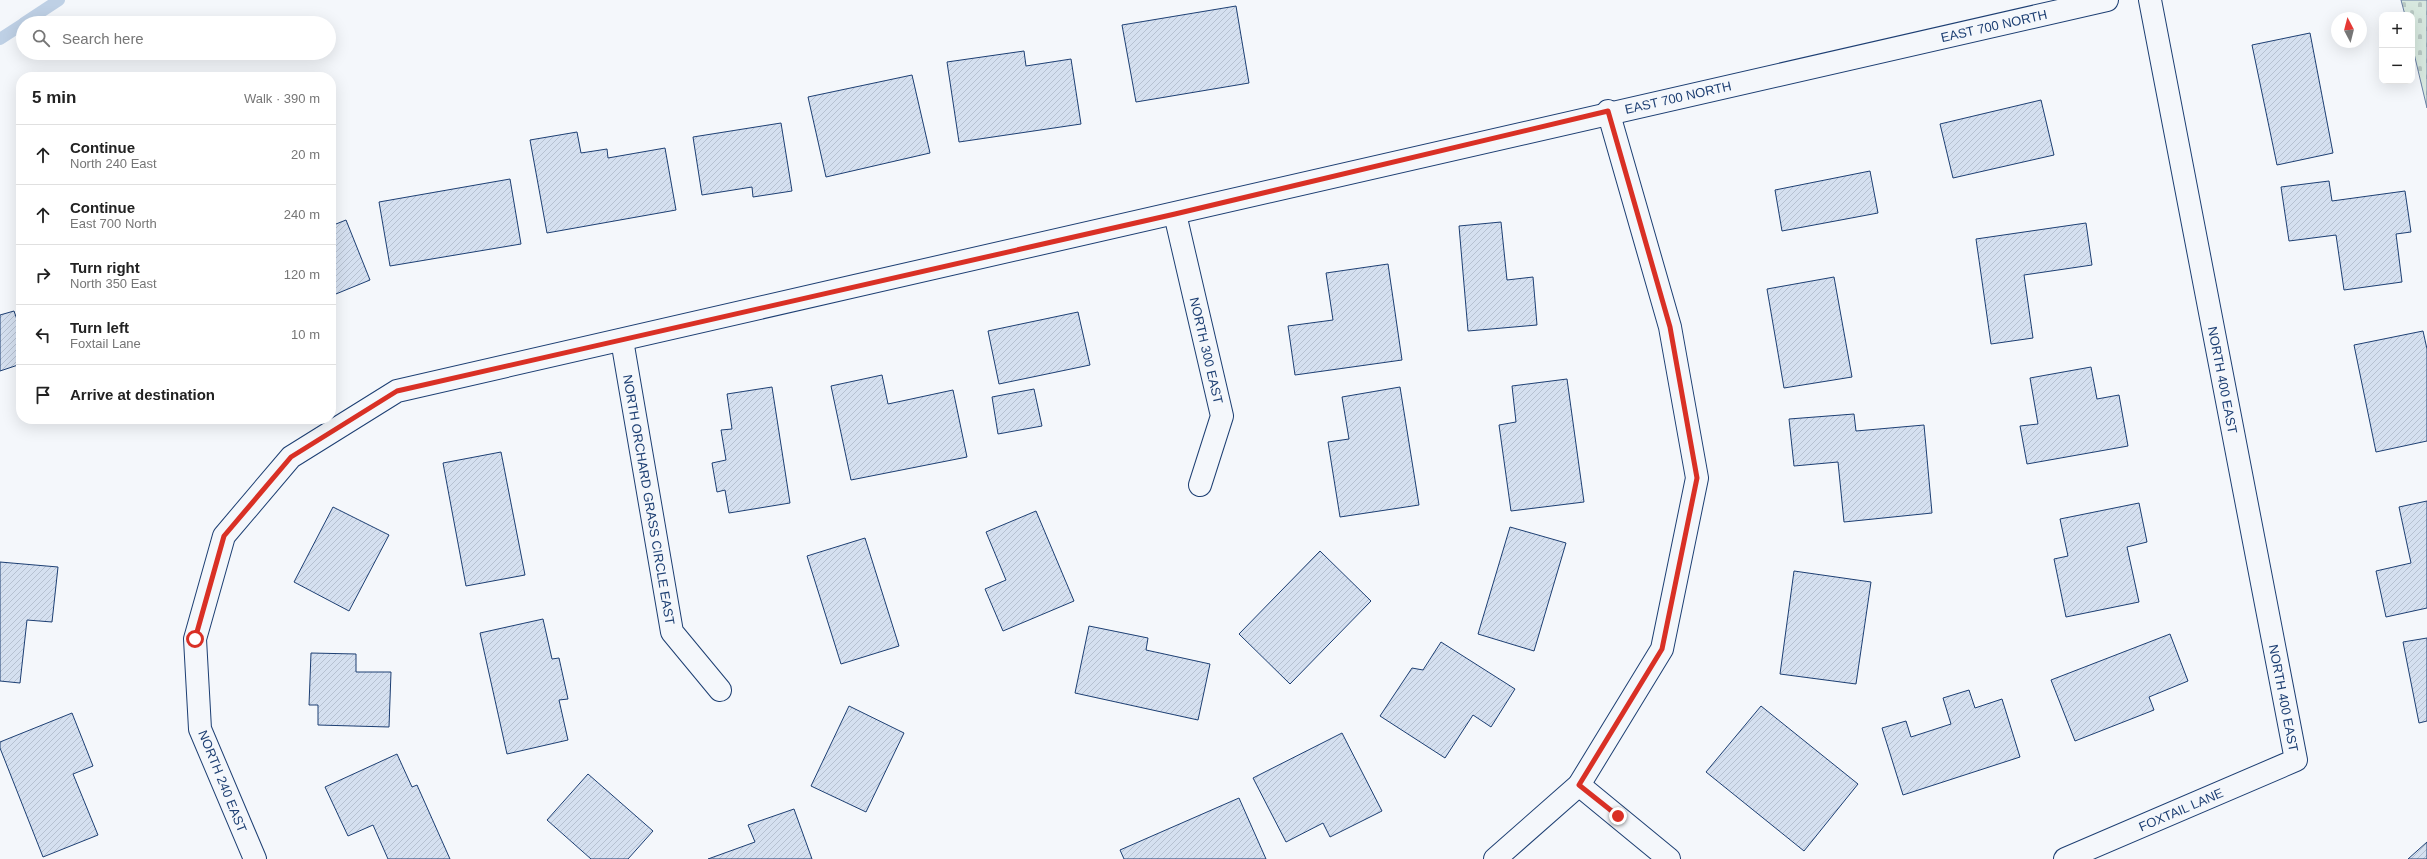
<!DOCTYPE html>
<html lang="en">
<head>
<meta charset="utf-8">
<style>
  :root { --surface:#fff; --page:#f6f6f6; --text:#222; --muted:#767676; --line:#e0e0e0 }
  body { margin:0; font-family:Arial,sans-serif; background:var(--page); color:var(--text) }
  .controls { position:absolute; right:12px; top:12px; display:grid; overflow:hidden; border-radius:8px; box-shadow:0 4px 16px #0002 }
  .controls button { width:36px; height:36px; display:grid; place-items:center; padding:0; border:0; border-bottom:1px solid var(--line); background:var(--surface); color:var(--text); font:20px sans-serif }
  .compass { position:absolute; left:2331px; top:12px; width:36px; height:36px; border-radius:50%; background:var(--surface); box-shadow:0 4px 16px #0002; rotate:353deg }
  .stop { position:absolute; width:12px; height:12px; margin:-9px; border:3px solid #d93025; border-radius:50%; background:#fff }
  .stop.end { background:#d93025; border-color:#fff; box-shadow:0 1px 4px #0008 }
  .list { margin:0; padding:0; list-style:none }
  h2 { display:flex; justify-content:space-between; align-items:center; height:52px; margin:0; padding:0 16px; font-size:17px }
  h2 small { font-size:13px; font-weight:400; color:var(--muted) }
  .list li { display:grid; grid-template-columns:26px 1fr auto; gap:12px; align-items:center; box-sizing:border-box; height:60px; padding:0 16px; border-top:1px solid var(--line) }
  .list b { display:block; font-size:15px; white-space:nowrap }
  .list p { margin:0; font-size:13px; white-space:nowrap; color:var(--muted) }
  .list em { font-size:13px; font-style:normal; color:var(--muted) }
  .icon { flex:none; width:22px; height:22px; fill:none; stroke:currentColor; stroke-width:2; stroke-linecap:round; stroke-linejoin:round }
  .map { position:relative; flex:none; width:2427px; height:859px; overflow:hidden }
  .search { position:absolute; background:var(--surface); box-shadow:0 4px 16px #0002; left:16px; top:16px; width:320px; height:44px; display:flex; align-items:center; gap:10px; box-sizing:border-box; padding:0 14px; border-radius:22px; color:var(--muted); font-size:15px }
  .panel { position:absolute; background:var(--surface); box-shadow:0 4px 16px #0002; left:16px; top:72px; width:320px; height:352px; border-radius:16px }
  .map>svg:first-child { display:block }
  .cemetery { fill:url(#cemetery-stones); stroke:#687fa3 }
  .lines { fill:none; stroke-linecap:round; stroke-linejoin:round }
  .stream { stroke:#bed0e5; stroke-width:12 }
  .building { fill:url(#building-hatch); stroke:#1d3f73 }
  .minor-casing { stroke:#1d3f73; stroke-width:24 }
  .minor { stroke:#f4f7fb; stroke-width:22 }
  .route { stroke:#d93025; stroke-width:5 }
  .labels { text-anchor:middle; stroke-width:3; stroke-linejoin:round; paint-order:stroke }
  .street-label { font-size:13px; fill:#1d3f73; stroke:#f4f7fb }
</style>
</head>
<body>
<div class="map">
<svg width="2427" height="859" viewBox="0 0 2427 859">
  <defs>
    <pattern id="cemetery-stones" width="16" height="16" patternUnits="userSpaceOnUse"><rect width="16" height="16" fill="#d7e8df"/><path d="M2 7V4a2 2 0 0 1 4 0v3zM10 15v-3a2 2 0 0 1 4 0v3z" fill="#b8c8c3"/></pattern>
    <pattern id="building-hatch" width="6" height="6" patternUnits="userSpaceOnUse"><rect width="6" height="6" fill="#d5e0f0"/><path d="M-1 1l2-2M0 6l6-6M5 7l2-2" fill="none" stroke="#b6c1d1"/></pattern>
  </defs>
  <rect width="100%" height="100%" fill="#f4f7fb"/>
  <path class="cemetery" d="M2401,0h26v108l-15,-63v-30h-7z"/>
  <g class="lines">
    <g class="stream">
      <path d="M24,23l35,-23"/>
      <path d="M0,39l23,-15"/>
    </g>
  </g>
  <g class="building">
    <path d="M1236,6l13,77 -113,19 -14,-77z"/>
    <path d="M2310,33l23,120 -56,12 -25,-120z"/>
    <path d="M1024,51l2,15 45,-7 10,65 -122,18 -12,-80z"/>
    <path d="M912,75l18,78 -104,24 -18,-80z"/>
    <path d="M2041,100l13,55 -101,23 -13,-54z"/>
    <path d="M781,123l11,68 -39,6 -1,-10 -50,8 -9,-58z"/>
    <path d="M577,132l4,21 26,-4 1,9 57,-10 11,62 -129,23 -17,-93z"/>
    <path d="M1870,171l8,42 -96,18 -7,-41z"/>
    <path d="M510,179l11,65 -131,22 -11,-64z"/>
    <path d="M2329,181l3,20 73,-10 6,41 -15,2 6,48 -58,8 -8,-55 -47,6 -8,-54z"/>
    <path d="M346,220l24,60 -39,16v-70z"/>
    <path d="M1501,222l6,58 26,-3 4,48 -69,6 -9,-105z"/>
    <path d="M2086,223l6,42 -68,10 9,63 -42,6 -15,-105z"/>
    <path d="M1388,264l14,96 -107,15 -7,-49 45,-6 -7,-47z"/>
    <path d="M1834,277l18,100 -68,11 -17,-99z"/>
    <path d="M14,311l7,20v33l-21,7v-56z"/>
    <path d="M1078,312l12,53 -91,19 -11,-53z"/>
    <path d="M2423,331l4,18v92l-51,11 -22,-107z"/>
    <path d="M2091,367l6,32 22,-4 9,51 -101,18 -7,-38 18,-2 -8,-46z"/>
    <path d="M882,375l6,29 65,-14 14,67 -116,23 -20,-94z"/>
    <path d="M1567,379l17,123 -73,9 -12,-86 17,-3 -4,-36z"/>
    <path d="M772,387l18,116 -61,10 -4,-23 -8,2 -5,-29 14,-3 -5,-30 11,-1 -5,-35z"/>
    <path d="M1400,387l19,118 -79,12 -12,-75 21,-3 -7,-42z"/>
    <path d="M1034,389l8,37 -44,8 -6,-37z"/>
    <path d="M1854,414l2,17 68,-6 8,88 -88,9 -6,-60 -44,4 -5,-47z"/>
    <path d="M501,452l24,123 -59,11 -23,-123z"/>
    <path d="M2427,501v107l-41,9 -10,-46 35,-8 -12,-56z"/>
    <path d="M2139,503l8,39 -20,5 12,55 -73,15 -12,-58 14,-3 -8,-37z"/>
    <path d="M333,507l56,28 -40,76 -55,-29z"/>
    <path d="M1036,511l38,90 -71,30 -18,-42 21,-9 -20,-48z"/>
    <path d="M1510,527l56,16 -32,108 -56,-17z"/>
    <path d="M865,538l34,108 -58,18 -34,-108z"/>
    <path d="M1320,551l51,50 -81,83 -51,-50z"/>
    <path d="M0,562l58,5 -6,55 -25,-2 -7,63 -20,-2z"/>
    <path d="M1794,571l77,11 -15,102 -76,-10z"/>
    <path d="M543,619l9,40 7,-1 9,41 -9,1 9,40 -61,14 -27,-121z"/>
    <path d="M1089,626l59,12 -2,12 64,14 -12,56 -123,-27z"/>
    <path d="M2170,634l18,47 -39,16 5,13 -79,31 -24,-61z"/>
    <path d="M2427,638v83l-8,2 -16,-81z"/>
    <path d="M1441,642l74,47 -24,38 -18,-12 -28,43 -65,-42 32,-48 11,2z"/>
    <path d="M311,653l45,1v18h35l-2,55 -71,-2v-20h-9z"/>
    <path d="M1969,690l6,18 27,-9 18,58 -117,38 -21,-67 24,-7 5,16 40,-13 -8,-26z"/>
    <path d="M849,706l55,27 -38,79 -55,-26z"/>
    <path d="M1761,706l97,78 -54,67 -98,-79z"/>
    <path d="M72,713l21,53 -20,8 25,61 -55,22 -43,-109v-6z"/>
    <path d="M1342,733l40,78 -52,26 -7,-14 -37,19 -33,-64z"/>
    <path d="M397,754l15,33 5,-2 33,74h-62l-15,-34 -25,11 -23,-49z"/>
    <path d="M588,774l65,57 -25,28h-37l-44,-39z"/>
    <path d="M1239,798l27,61h-142l-4,-9z"/>
    <path d="M794,809l18,50h-104l47,-17 -7,-17z"/>
    <path d="M2427,842v17h-19z"/>
  </g>
  <g class="lines">
    <g class="minor-casing">
      <g id="minor">
        <path id="s1" d="M1175,214l47,202 -22,69"/>
        <path id="s2" d="M622,340l50,292 48,58"/>
        <path d="M1579,785l90,74"/>
        <path id="s3" d="M255,859l-55,-130 -5,-90 29,-103 67,-79 106,-66c570,-130 1139,-263 1710,-391"/>
        <path d="M1495,859l84,-74 83,-136 35,-171 -27,-151 -62,-216"/>
        <path id="s4" d="M2065,859l231,-99 -146,-760"/>
      </g>
    </g>
    <use href="#minor" class="minor"/>
  </g>
  <g class="lines">
    <path class="route" d="M195,639l29,-103 67,-79 106,-66 778,-177 433,-103 62,216 27,151 -35,171 -83,136 39,31"/>
  </g>
  <g class="labels">
    <g class="street-label">
      <text dy="5" stroke="none"><textPath href="#s3" startOffset="2205">EAST 700 NORTH</textPath></text>
      <text dy="5" stroke="none"><textPath href="#s3" startOffset="1881">EAST 700 NORTH</textPath></text>
      <text dy="5" stroke="none"><textPath href="#s1" startOffset="140">NORTH 300 EAST</textPath></text>
      <text transform="translate(2223 380) rotate(79)" y="5">NORTH 400 EAST</text>
      <text dy="5" stroke="none"><textPath href="#s2" startOffset="162">NORTH ORCHARD GRASS CIRCLE EAST</textPath></text>
      <text transform="translate(2284 698) rotate(79)" y="5">NORTH 400 EAST</text>
      <text transform="translate(223 781) rotate(68)" y="5">NORTH 240 EAST</text>
      <text dy="5" stroke="none"><textPath href="#s4" startOffset="126">FOXTAIL LANE</textPath></text>
    </g>
  </g>
</svg>
<div class="controls">
<button>+</button>
<button>−</button>
</div>
<svg class="compass" viewBox="-18 -18 36 36"><path d="M0-13l5 13h-10z" fill="#e53935"/><path d="M0 13l5-13h-10z" fill="#767676"/></svg>
<div class="stop" style="left:195px;top:639px"></div>
<div class="stop end" style="left:1618px;top:816px"></div>
<div class="search"><svg class="icon" aria-label="search" viewBox="0 0 24 24"><circle cx="10" cy="10" r="6"/><path d="M15 15l6 6"/></svg>Search here</div>
<section class="panel">
<h2>5 min<small>Walk · 390 m</small></h2>
<ul class="list">
<li><svg class="icon" aria-label="ahead" viewBox="0 0 24 24"><path d="M12 20V5M6 11l6-6 6 6"/></svg><div><b>Continue</b><p>North 240 East</p></div><em>20 m</em></li>
<li><svg class="icon" aria-label="ahead" viewBox="0 0 24 24"><path d="M12 20V5M6 11l6-6 6 6"/></svg><div><b>Continue</b><p>East 700 North</p></div><em>240 m</em></li>
<li><svg class="icon" aria-label="right" viewBox="0 0 24 24"><path d="M7 20v-9h11M14 6l5 5-5 5"/></svg><div><b>Turn right</b><p>North 350 East</p></div><em>120 m</em></li>
<li><svg class="icon" aria-label="left" viewBox="0 0 24 24"><path d="M17 20v-9H6M10 6l-5 5 5 5"/></svg><div><b>Turn left</b><p>Foxtail Lane</p></div><em>10 m</em></li>
<li><svg class="icon" aria-label="arrive" viewBox="0 0 24 24"><path d="M6 21V4h12l-3 4 3 4H6"/></svg><div><b>Arrive at destination</b></div></li>
</ul>
</section>
</div>
</body>
</html>
